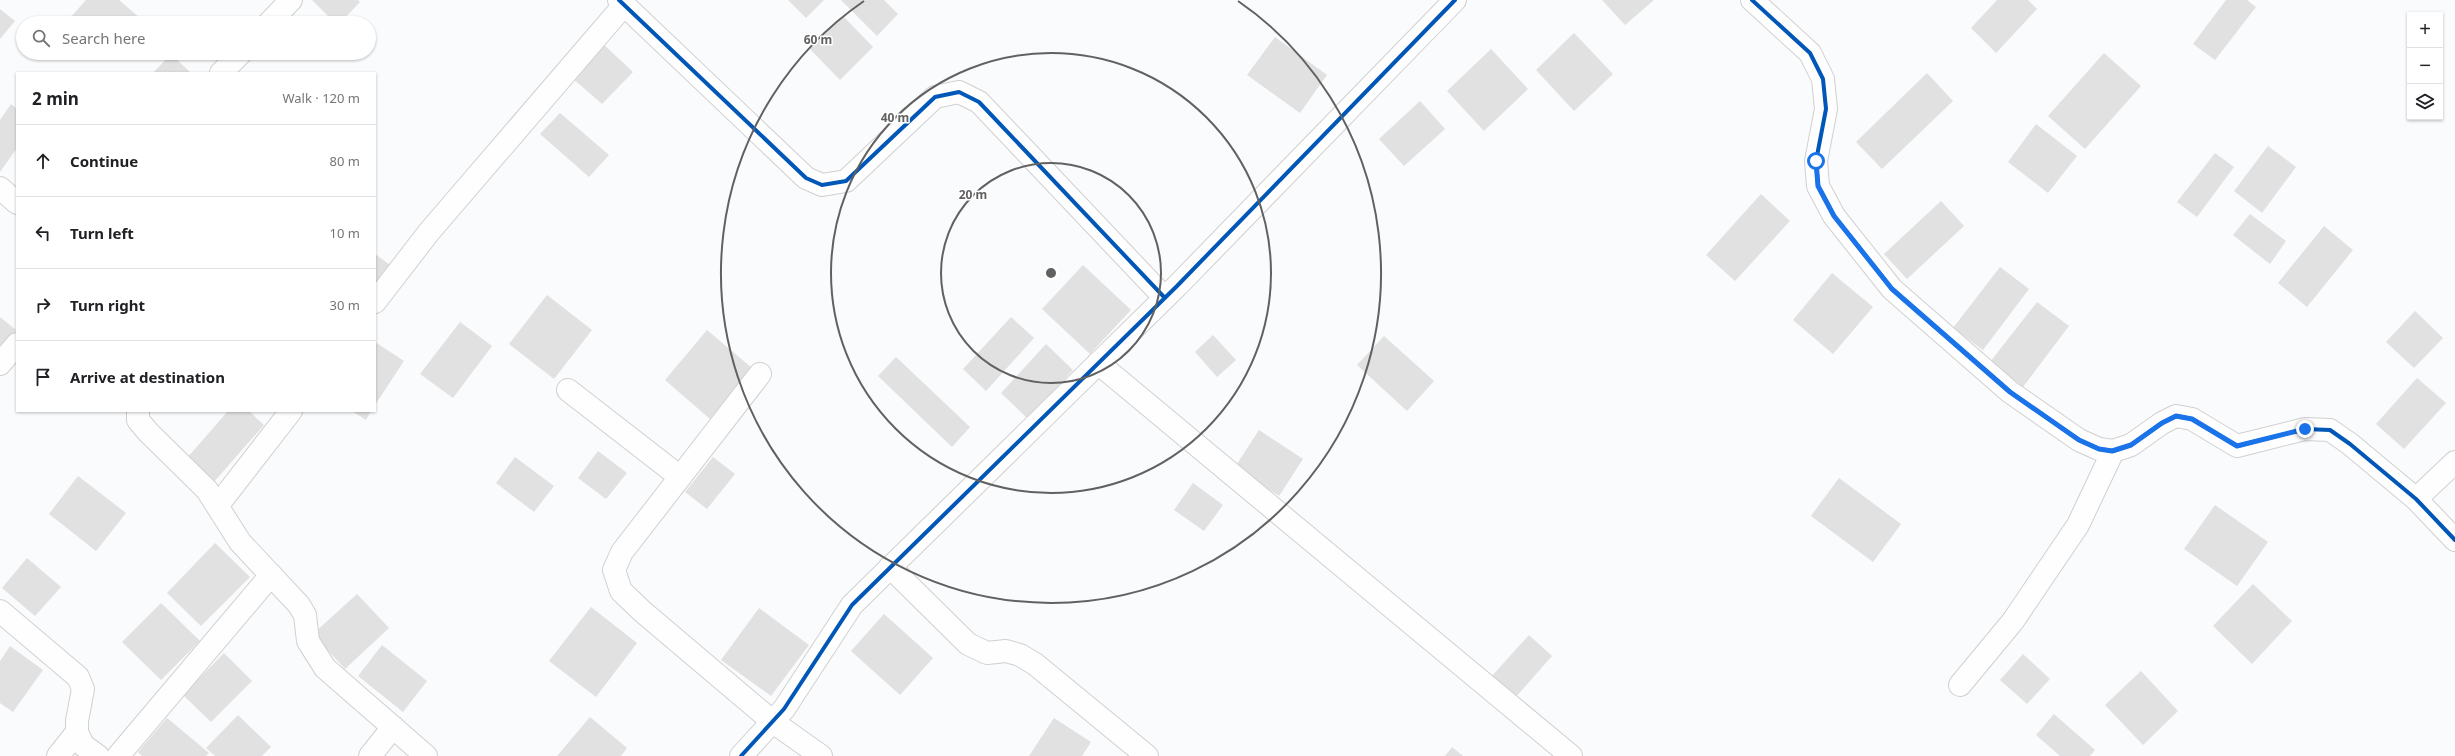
<!DOCTYPE html>
<html lang="en">
<head>
<meta charset="utf-8">
<style>
  :root { --surface:#fff; --page:#f2f2f2; --text:#202124; --muted:#757577; --line:#e0e0e0 }
  body { margin:0; font-family:"Noto Sans",sans-serif; background:var(--page); color:var(--text) }
  .controls { position:absolute; right:12px; top:12px; display:grid; overflow:hidden; border-radius:0px; box-shadow:0 1px 3px #0004 }
  .controls button { width:36px; height:36px; display:grid; place-items:center; padding:0; border:0; border-bottom:1px solid var(--line); background:var(--surface); color:var(--text); font:20px sans-serif }
  .stop { position:absolute; width:12px; height:12px; margin:-9px; border:3px solid #1a73e8; border-radius:50%; background:#fff }
  .stop.end { background:#1a73e8; border-color:#fff; box-shadow:0 1px 4px #0008 }
  .list { margin:0; padding:0; list-style:none }
  h2 { display:flex; justify-content:space-between; align-items:center; height:52px; margin:0; padding:0 16px; font-size:17px }
  h2 small { font-size:13px; font-weight:400; color:var(--muted) }
  .list li { display:grid; grid-template-columns:26px 1fr auto; gap:12px; align-items:center; box-sizing:border-box; height:72px; padding:0 16px; border-top:1px solid var(--line) }
  .list b { display:block; font-size:15px; white-space:nowrap }
  .list em { font-size:13px; font-style:normal; color:var(--muted) }
  .icon { flex:none; width:22px; height:22px; fill:none; stroke:currentColor; stroke-width:2; stroke-linecap:round; stroke-linejoin:round }
  .map { position:relative; flex:none; width:2455px; height:756px; overflow:hidden }
  .search { position:absolute; background:var(--surface); box-shadow:0 1px 3px #0004; left:16px; top:16px; width:360px; height:44px; display:flex; align-items:center; gap:10px; box-sizing:border-box; padding:0 14px; border-radius:22px; color:var(--muted); font-size:15px }
  .panel { position:absolute; background:var(--surface); box-shadow:0 1px 3px #0004; left:16px; top:72px; width:360px; height:340px; border-radius:0px }
  .map>svg:first-child { display:block }
  .building { fill:#e1e1e2 }
  .lines { fill:none; stroke-linecap:round; stroke-linejoin:round }
  .minor-casing { stroke:#d0d0d1; stroke-width:24 }
  .minor { stroke:#fefeff; stroke-width:22 }
  .cycleway-casing { stroke:#fff; stroke-width:6 }
  .cycleway { stroke:#0057b8; stroke-width:4 }
  .route { stroke:#1a73e8; stroke-width:5 }
  .ring { fill:none; stroke:#616162; stroke-width:2 }
  .centre { fill:#616162; stroke:#fff; stroke-width:2 }
  .ring-label { font-size:12px; text-anchor:middle; font-weight:bold; fill:#616162; stroke:#fff; stroke-width:3; stroke-linejoin:round; paint-order:stroke }
</style>
</head>
<body>
<div class="map">
<svg width="2455" height="756" viewBox="0 0 2455 756">
  <rect width="100%" height="100%" fill="#fafbfc"/>
  <g class="building">
    <path d="M86,0h33l21,18 -4,5h-60l-6,-5z"/>
    <path d="M312,0h46l2,2 -20,21h-5z"/>
    <path d="M788,0h36l-18,18z"/>
    <path d="M841,0h43l14,14 -21,22z"/>
    <path d="M1602,0h52l-29,25z"/>
    <path d="M1997,0h31l9,9 -41,44 -25,-25z"/>
    <path d="M2226,0h21l9,7 -41,53 -22,-16z"/>
    <path d="M0,9l15,12 -15,18z"/>
    <path d="M843,16l30,31 -33,33 -31,-32z"/>
    <path d="M1574,33l39,41 -39,37 -38,-41z"/>
    <path d="M1275,37l52,38 -27,38 -53,-38z"/>
    <path d="M602,43l31,29 -31,32 -31,-27z"/>
    <path d="M1491,49l37,40 -44,42 -37,-40z"/>
    <path d="M2104,53l37,33 -56,63 -37,-33z"/>
    <path d="M171,54l20,19h-38z"/>
    <path d="M1927,73l26,28 -71,68 -26,-27z"/>
    <path d="M1420,101l25,28 -41,37 -25,-27z"/>
    <path d="M11,104l6,5v39l-17,24v-52z"/>
    <path d="M560,113l49,42 -20,22 -49,-43z"/>
    <path d="M2036,124l41,32 -29,37 -40,-31z"/>
    <path d="M2268,146l28,21 -34,46 -28,-22z"/>
    <path d="M2215,153l19,14 -37,50 -20,-15z"/>
    <path d="M1761,194l29,27 -55,60 -29,-26z"/>
    <path d="M1941,201l23,25 -57,53 -23,-25z"/>
    <path d="M2250,214l36,27 -16,23 -37,-29z"/>
    <path d="M2324,226l29,24 -46,57 -29,-24z"/>
    <path d="M375,254l15,11 -15,19z"/>
    <path d="M1083,265l48,45 -41,44 -48,-45z"/>
    <path d="M2000,267l29,22 -46,61 -30,-22z"/>
    <path d="M1832,273l41,34 -40,47 -40,-34z"/>
    <path d="M547,295l45,35 -38,49 -45,-35z"/>
    <path d="M2037,302l32,24 -46,61 -33,-25z"/>
    <path d="M2415,311l28,27 -29,30 -28,-26z"/>
    <path d="M0,317l16,13 -16,20z"/>
    <path d="M1011,317l23,21 -48,53 -23,-22z"/>
    <path d="M460,322l32,24 -39,52 -33,-24z"/>
    <path d="M707,330l45,38 -42,51 -45,-39z"/>
    <path d="M1213,335l23,25 -19,17 -22,-25z"/>
    <path d="M1384,336l50,45 -27,30 -50,-46z"/>
    <path d="M375,342l29,19 -29,44z"/>
    <path d="M1046,344l27,26 -45,49 -27,-26z"/>
    <path d="M896,357l74,70 -18,20 -74,-71z"/>
    <path d="M2417,378l29,25 -42,46 -28,-25z"/>
    <path d="M228,411h21l15,14 -50,57 -27,-24z"/>
    <path d="M352,411h19l-5,9z"/>
    <path d="M1259,430l44,29 -24,37 -44,-29z"/>
    <path d="M598,451l29,22 -21,26 -28,-21z"/>
    <path d="M515,457l39,29 -20,26 -38,-29z"/>
    <path d="M713,457l22,17 -28,35 -22,-17z"/>
    <path d="M78,476l48,37 -30,38 -47,-37z"/>
    <path d="M1839,478l62,46 -28,38 -62,-46z"/>
    <path d="M1193,483l30,22 -19,26 -30,-21z"/>
    <path d="M2215,505l53,37 -31,44 -53,-37z"/>
    <path d="M215,543l35,34 -49,49 -34,-33z"/>
    <path d="M27,558l34,29 -26,29 -33,-28z"/>
    <path d="M2253,584l39,37 -40,43 -39,-38z"/>
    <path d="M357,594l32,34 -44,41 -32,-35z"/>
    <path d="M161,603l39,38 -39,39 -39,-38z"/>
    <path d="M591,607l46,36 -41,54 -47,-36z"/>
    <path d="M759,608l50,37 -38,51 -50,-36z"/>
    <path d="M884,614l49,44 -33,37 -49,-44z"/>
    <path d="M1529,635l23,21 -37,42 -24,-21z"/>
    <path d="M382,645l45,36 -24,31 -45,-36z"/>
    <path d="M10,646l33,24 -30,42 -13,-9v-42z"/>
    <path d="M224,653l28,28 -41,41 -28,-27z"/>
    <path d="M2023,654l27,25 -23,25 -27,-24z"/>
    <path d="M2141,671l37,40 -35,34 -38,-40z"/>
    <path d="M2054,714l41,36 -5,6h-30l-24,-21z"/>
    <path d="M238,715l33,32 -9,9h-47l-9,-8z"/>
    <path d="M590,717l37,31 -6,8h-64z"/>
    <path d="M167,718l42,35 -3,3h-64l-4,-4z"/>
    <path d="M1054,718l37,24 -9,14h-53z"/>
    <path d="M1452,747l11,9h-18z"/>
  </g>
  <g class="lines">
    <g class="minor-casing">
      <g id="minor">
        <path d="M619,0l187,178 16,7 24,-4 89,-84 24,-5 20,10 185,195"/>
        <path d="M1752,0l58,53 13,26 3,30 -10,52 2,25 16,30 58,73 118,103 69,48 20,9 14,2 18,-6 31,-22 14,-7 16,3 45,27 68,-17 25,1 20,14 66,55 39,41"/>
        <path d="M269,23l22,-23"/>
        <path d="M221,73l20,-20"/>
        <path d="M0,188l17,15"/>
        <path d="M375,302l54,-70 195,-227"/>
        <path d="M1098,363l473,393"/>
        <path d="M0,364l17,-20"/>
        <path d="M760,374l-138,178 -8,18 7,21 22,21 130,110 48,34"/>
        <path d="M568,390l112,87"/>
        <path d="M138,411v9l10,12 59,58 33,52 59,63 6,10 3,26 17,27 101,88"/>
        <path d="M2416,499l39,-37"/>
        <path d="M218,505l73,-94"/>
        <path d="M890,567l78,77 19,9 19,-2 14,4 15,9 112,92"/>
        <path d="M0,611l78,66 5,12 -6,32v11l6,13 15,11"/>
        <path d="M1960,685l53,-64 65,-96 35,-74"/>
        <path d="M58,756l19,-24"/>
        <path d="M118,756l153,-181"/>
        <path d="M370,756l23,-29"/>
        <path d="M741,756l43,-47 68,-104 325,-319 278,-286"/>
      </g>
    </g>
    <use href="#minor" class="minor"/>
    <g class="cycleway-casing">
      <g id="cycleway">
        <path d="M619,0l187,178 16,7 24,-4 89,-84 24,-5 20,10 185,195"/>
        <path d="M1752,0l58,53 13,26 3,30 -10,52 2,25 16,30 58,73 118,103 69,48 20,9 14,2 18,-6 31,-22 14,-7 16,3 45,27 68,-17 25,1 20,14 66,55 39,41"/>
        <path d="M741,756l43,-47 68,-104 325,-319 278,-286"/>
      </g>
    </g>
    <use href="#cycleway" class="cycleway"/>
  </g>
  <g class="lines">
    <path class="route" d="M1816,161l2,25 16,30 58,73 118,103 69,48 20,9 13,2 19,-6 31,-22 14,-7 16,3 45,27 68,-17"/>
  </g>
  <g class="ring">
    <circle cx="1051" cy="273" r="110"/>
    <circle cx="1051" cy="273" r="220"/>
    <path d="M1238 1A330 330 0 1 1 864 1"/>
  </g>
  <circle cx="1051" cy="273" r="6" class="centre"/>
  <g class="ring-label">
    <text x="818" y="44">60 m</text>
    <text x="895" y="122">40 m</text>
    <text x="973" y="199">20 m</text>
  </g>
</svg>
<div class="controls">
<button>+</button>
<button>−</button>
<button><svg class="icon" aria-label="layers" viewBox="0 0 24 24"><path d="M12 4l9 5-9 5-9-5zM3 14l9 5 9-5"/></svg></button>
</div>
<div class="stop" style="left:1816px;top:161px"></div>
<div class="stop end" style="left:2305px;top:429px"></div>
<div class="search"><svg class="icon" aria-label="search" viewBox="0 0 24 24"><circle cx="10" cy="10" r="6"/><path d="M15 15l6 6"/></svg>Search here</div>
<section class="panel">
<h2>2 min<small>Walk · 120 m</small></h2>
<ul class="list">
<li><svg class="icon" aria-label="ahead" viewBox="0 0 24 24"><path d="M12 20V5M6 11l6-6 6 6"/></svg><div><b>Continue</b></div><em>80 m</em></li>
<li><svg class="icon" aria-label="left" viewBox="0 0 24 24"><path d="M17 20v-9H6M10 6l-5 5 5 5"/></svg><div><b>Turn left</b></div><em>10 m</em></li>
<li><svg class="icon" aria-label="right" viewBox="0 0 24 24"><path d="M7 20v-9h11M14 6l5 5-5 5"/></svg><div><b>Turn right</b></div><em>30 m</em></li>
<li><svg class="icon" aria-label="arrive" viewBox="0 0 24 24"><path d="M6 21V4h12l-3 4 3 4H6"/></svg><div><b>Arrive at destination</b></div></li>
</ul>
</section>
</div>
</body>
</html>
